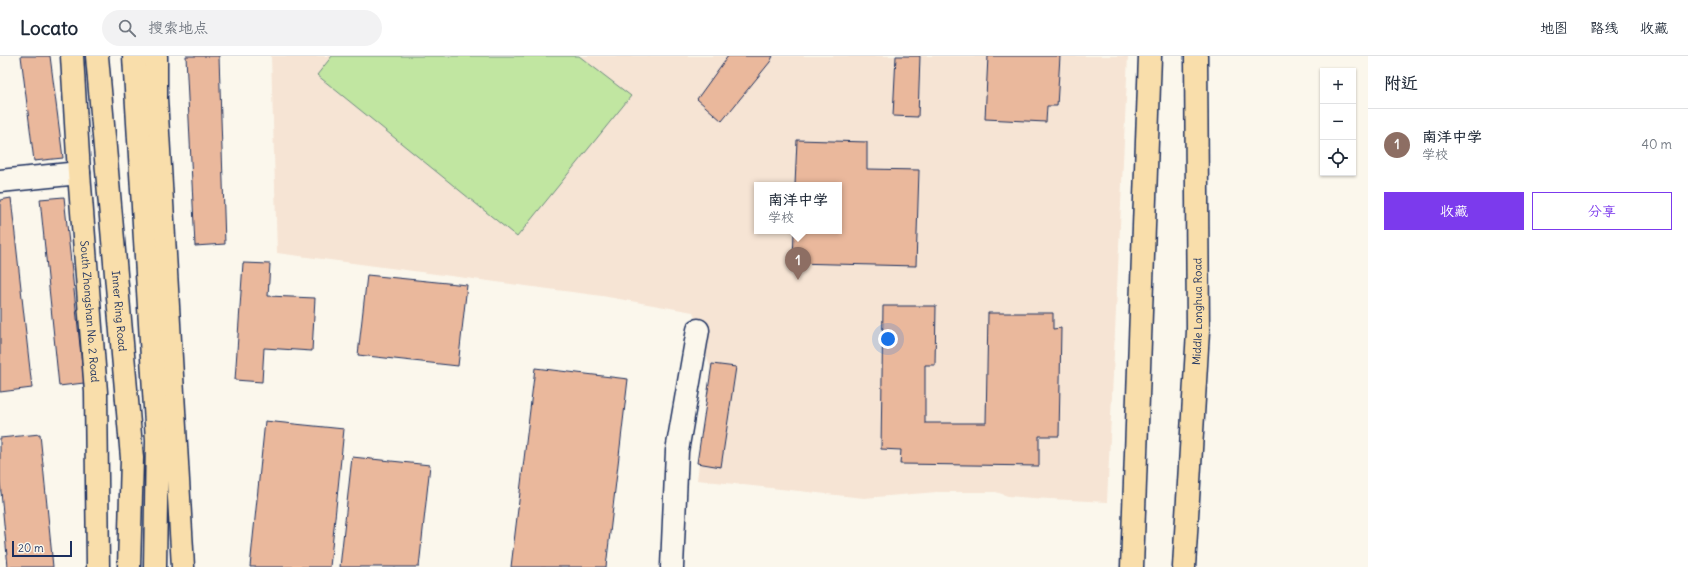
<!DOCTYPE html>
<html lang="zh">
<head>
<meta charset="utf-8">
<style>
  :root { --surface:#fff; --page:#f2f2f3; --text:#1f2937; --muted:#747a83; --line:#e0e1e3; --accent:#7c3aed }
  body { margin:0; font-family:Delius,"LXGW WenKai TC",sans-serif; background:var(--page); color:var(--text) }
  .controls { position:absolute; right:12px; top:12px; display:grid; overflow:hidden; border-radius:0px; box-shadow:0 1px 3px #0004 }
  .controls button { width:36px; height:36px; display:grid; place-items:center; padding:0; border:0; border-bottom:1px solid var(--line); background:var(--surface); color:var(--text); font:20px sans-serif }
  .scale { position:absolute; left:12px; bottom:10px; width:60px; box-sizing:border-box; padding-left:4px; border:2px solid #1b2f5e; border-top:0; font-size:11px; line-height:14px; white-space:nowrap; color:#1b2f5e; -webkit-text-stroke:3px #fbf7ec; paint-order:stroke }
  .you { position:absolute; left:888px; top:283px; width:14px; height:14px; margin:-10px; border:3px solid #fff; border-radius:50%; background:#1a73e8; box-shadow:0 0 0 6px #1a73e833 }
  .badge { display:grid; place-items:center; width:26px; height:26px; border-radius:50%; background:var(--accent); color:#fff; font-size:13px; font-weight:700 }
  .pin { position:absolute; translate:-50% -33px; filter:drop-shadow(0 1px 2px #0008) }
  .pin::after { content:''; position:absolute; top:21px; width:14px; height:12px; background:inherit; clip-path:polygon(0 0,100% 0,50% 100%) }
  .popup { position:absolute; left:754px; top:126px; width:88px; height:52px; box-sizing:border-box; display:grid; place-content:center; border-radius:0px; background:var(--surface); filter:drop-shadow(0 1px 3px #0005); font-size:13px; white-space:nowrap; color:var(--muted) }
  .popup b { font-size:15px; color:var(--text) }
  .popup::after { content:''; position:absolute; left:50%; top:100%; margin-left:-8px; border:8px solid transparent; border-top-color:var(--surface) }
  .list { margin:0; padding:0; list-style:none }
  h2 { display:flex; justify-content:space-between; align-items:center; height:52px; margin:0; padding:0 16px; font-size:17px }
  h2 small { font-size:13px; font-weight:400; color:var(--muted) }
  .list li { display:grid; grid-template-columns:26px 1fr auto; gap:12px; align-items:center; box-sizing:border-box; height:72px; padding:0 16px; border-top:1px solid var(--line) }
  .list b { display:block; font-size:15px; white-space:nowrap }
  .list p { margin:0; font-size:13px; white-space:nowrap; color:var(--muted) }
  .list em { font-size:13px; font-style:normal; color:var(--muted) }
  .actions { display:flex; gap:8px; padding:12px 16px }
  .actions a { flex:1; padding:9px 0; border:1px solid var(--accent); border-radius:0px; text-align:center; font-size:14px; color:var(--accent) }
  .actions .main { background:var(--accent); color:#fff }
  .icon { flex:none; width:22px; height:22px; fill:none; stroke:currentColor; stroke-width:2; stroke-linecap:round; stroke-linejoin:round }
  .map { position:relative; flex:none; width:1368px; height:511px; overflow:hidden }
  header { display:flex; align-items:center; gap:24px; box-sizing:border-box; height:56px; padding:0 20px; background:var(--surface); border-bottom:1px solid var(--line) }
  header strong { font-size:19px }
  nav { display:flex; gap:22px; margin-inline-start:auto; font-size:14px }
  .search { width:280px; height:36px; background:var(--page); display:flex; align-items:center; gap:10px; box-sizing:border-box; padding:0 14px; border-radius:22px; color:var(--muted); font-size:15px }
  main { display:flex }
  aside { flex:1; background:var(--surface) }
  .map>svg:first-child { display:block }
  .built { fill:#f6e4d4; fill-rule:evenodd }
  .green { fill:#c1e6a1; stroke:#6e8a80 }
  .building { fill:#eab89c; stroke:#1b2f5e }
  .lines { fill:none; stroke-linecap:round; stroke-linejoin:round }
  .minor-casing { stroke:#1b2f5e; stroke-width:25 }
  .major-casing { stroke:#1b2f5e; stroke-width:25 }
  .highway-casing { stroke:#1b2f5e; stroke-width:25 }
  .minor { stroke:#fbf7ec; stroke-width:22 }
  .major { stroke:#f9deab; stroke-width:22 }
  .highway { stroke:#f9deab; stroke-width:22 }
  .labels { text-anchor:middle; stroke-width:3.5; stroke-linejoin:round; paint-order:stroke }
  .street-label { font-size:11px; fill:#1b2f5e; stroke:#fbf7ec }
</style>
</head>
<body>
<header>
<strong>Locato</strong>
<div class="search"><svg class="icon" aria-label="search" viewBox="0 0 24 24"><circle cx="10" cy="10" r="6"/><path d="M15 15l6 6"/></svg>搜索地点</div>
<nav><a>地图</a><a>路线</a><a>收藏</a></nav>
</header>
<main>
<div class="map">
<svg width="1368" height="511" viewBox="0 0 1368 511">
  <rect width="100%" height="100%" fill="#fbf7ec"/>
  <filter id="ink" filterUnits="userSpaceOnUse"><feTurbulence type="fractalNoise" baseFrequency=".025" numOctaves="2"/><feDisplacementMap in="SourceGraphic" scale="8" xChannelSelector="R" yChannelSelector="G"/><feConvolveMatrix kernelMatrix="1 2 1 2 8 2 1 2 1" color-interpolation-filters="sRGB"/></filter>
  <g filter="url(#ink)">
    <path class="built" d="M271,0h857l-21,446 -75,-4 -24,-2 -12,-4h-59l-73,6 -167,-18 14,-110 -18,-58 -91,-16 -325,-43zM757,129h82v46h-82z"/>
    <path class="green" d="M332,0h247l52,40 -114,141 -200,-162z"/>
    <g class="building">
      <path d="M21,0h29l13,102 -29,3z"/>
      <path d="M186,0h33l6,188 -30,2z"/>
      <path d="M728,0h45l-3,6 -48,59 -25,-22z"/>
      <path d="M896,0h24l-2,61 -25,-1z"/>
      <path d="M988,0h72l-3,50h-10l-1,16 -61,-3z"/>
      <path d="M797,84l70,2v27l52,1 -3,96 -123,-3 1,-32h45v-46h-44z"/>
      <path d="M64,141l20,186 -25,3 -19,-187z"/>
      <path d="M11,142l21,190 -32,4v-192z"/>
      <path d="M243,207l27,1 -2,32 47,2 -3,53 -48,-3 -2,34 -27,-2z"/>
      <path d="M367,219l100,10 -9,81 -100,-11z"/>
      <path d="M883,250h53l-1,59h-10v58h61l2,-110h65v16l8,-1 -2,108h-20v30l-139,-2 1,-14 -20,-1z"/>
      <path d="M712,308l24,3 -15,100 -24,-4z"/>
      <path d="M535,312l93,11 -22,188h-95z"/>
      <path d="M265,365l79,8 -14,138h-80z"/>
      <path d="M40,378l13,133h-45l-8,-86v-43z"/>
      <path d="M352,401l78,8 -11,102h-79z"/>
    </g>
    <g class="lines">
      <g class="minor-casing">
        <g id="minor">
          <path d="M0,125l79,-8"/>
          <path d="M672,511l5,-116 21,-121"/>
        </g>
      </g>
      <g class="major-casing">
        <g id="major">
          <path id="s1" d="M72,0l7,117 17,219 2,175"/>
          <path d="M156,0v42l27,469"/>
          <path d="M1132,511l18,-511"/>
          <path id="s2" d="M1184,511l14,-236 -2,-275"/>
        </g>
      </g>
      <g class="highway-casing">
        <g id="highway">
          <path id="s3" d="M97,0l35,402 -3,109"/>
          <path d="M134,0l23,385 -2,126"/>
        </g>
      </g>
      <use href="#minor" class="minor"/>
      <use href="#major" class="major"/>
      <use href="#highway" class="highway"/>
    </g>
  </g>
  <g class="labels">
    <g class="street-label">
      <text dy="4" stroke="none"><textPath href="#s1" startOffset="256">South Zhongshan No. 2 Road</textPath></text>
      <text dy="4" stroke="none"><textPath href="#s3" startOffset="256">Inner Ring Road</textPath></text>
      <text dy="4" stroke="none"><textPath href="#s2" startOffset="256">Middle Longhua Road</textPath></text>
    </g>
  </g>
</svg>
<div class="controls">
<button>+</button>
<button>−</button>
<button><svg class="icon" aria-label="locate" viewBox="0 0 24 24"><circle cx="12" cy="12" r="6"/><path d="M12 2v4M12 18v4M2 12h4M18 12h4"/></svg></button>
</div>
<div class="scale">20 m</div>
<div class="you"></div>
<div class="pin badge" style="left:798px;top:224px;background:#8d6e63">1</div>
<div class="popup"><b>南洋中学</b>学校</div>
</div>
<aside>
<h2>附近<small></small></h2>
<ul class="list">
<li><span class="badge" style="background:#8d6e63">1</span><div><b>南洋中学</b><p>学校</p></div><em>40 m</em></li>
</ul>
<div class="actions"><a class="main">收藏</a><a>分享</a></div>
</aside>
</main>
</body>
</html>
